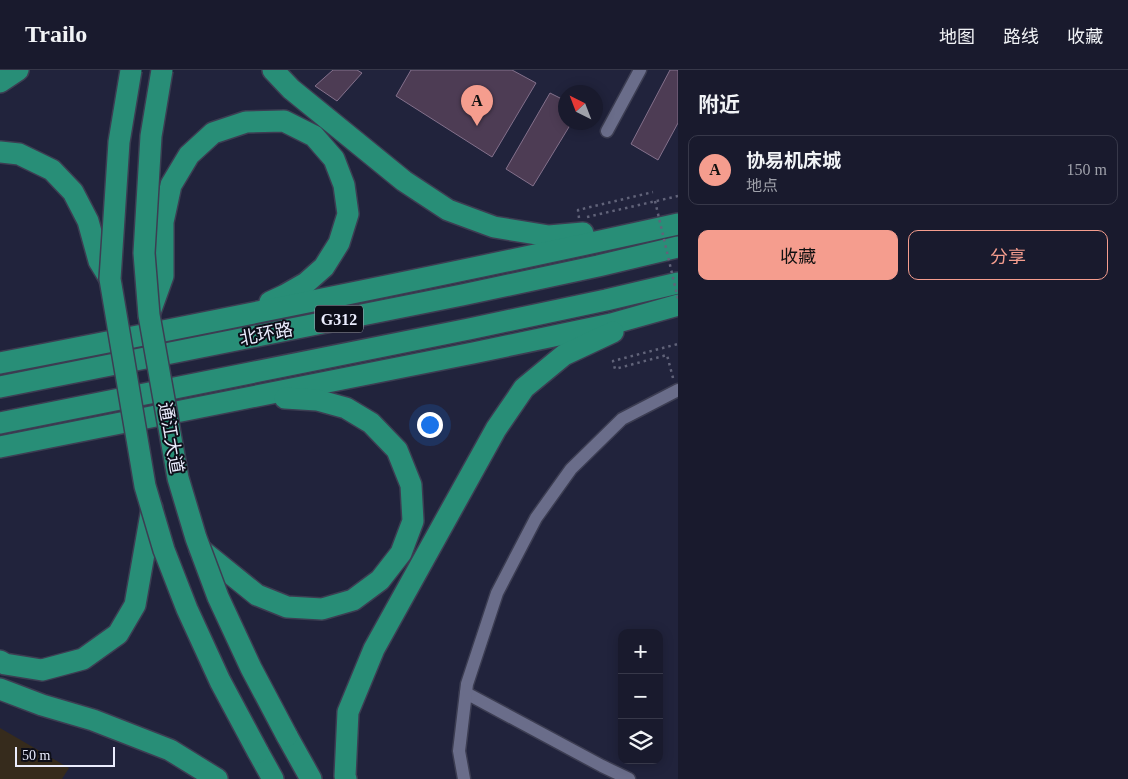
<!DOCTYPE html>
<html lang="zh">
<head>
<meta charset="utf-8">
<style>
  :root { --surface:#191a2d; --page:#262739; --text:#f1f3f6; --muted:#9fa1aa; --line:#373849; --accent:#f59d8e }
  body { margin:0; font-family:"Times New Roman","Noto Sans SC",serif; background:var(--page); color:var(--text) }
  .controls { position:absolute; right:15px; bottom:15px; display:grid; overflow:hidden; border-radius:10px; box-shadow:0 2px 12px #0003 }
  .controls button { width:45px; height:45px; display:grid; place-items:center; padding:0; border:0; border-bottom:1px solid var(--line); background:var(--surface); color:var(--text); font:25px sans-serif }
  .compass { position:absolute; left:558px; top:15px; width:45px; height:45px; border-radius:50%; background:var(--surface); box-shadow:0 2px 12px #0003; rotate:318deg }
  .scale { position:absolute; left:15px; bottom:12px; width:100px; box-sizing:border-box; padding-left:5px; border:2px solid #eaecfd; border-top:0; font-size:14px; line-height:18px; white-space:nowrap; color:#eaecfd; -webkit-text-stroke:4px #0d0e19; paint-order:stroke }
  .you { position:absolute; left:429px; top:354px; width:18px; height:18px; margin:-12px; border:4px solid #fff; border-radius:50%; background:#1a73e8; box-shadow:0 0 0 8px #1a73e833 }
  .badge { display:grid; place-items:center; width:32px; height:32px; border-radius:50%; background:var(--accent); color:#111; font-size:16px; font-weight:700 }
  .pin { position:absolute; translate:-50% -41px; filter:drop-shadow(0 1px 2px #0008) }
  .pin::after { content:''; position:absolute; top:26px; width:18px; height:15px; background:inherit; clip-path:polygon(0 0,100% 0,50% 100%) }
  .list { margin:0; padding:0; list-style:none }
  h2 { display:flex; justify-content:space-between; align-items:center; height:65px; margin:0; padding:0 20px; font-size:21px }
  h2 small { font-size:16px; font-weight:400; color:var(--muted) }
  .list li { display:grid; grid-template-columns:32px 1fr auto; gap:15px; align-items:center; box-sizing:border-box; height:70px; margin:0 10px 10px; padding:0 10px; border:1px solid var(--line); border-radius:10px }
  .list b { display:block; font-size:19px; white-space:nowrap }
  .list p { margin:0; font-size:16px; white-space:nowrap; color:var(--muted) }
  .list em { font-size:16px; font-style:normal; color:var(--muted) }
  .actions { display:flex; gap:10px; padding:15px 20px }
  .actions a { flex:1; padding:11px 0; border:1px solid var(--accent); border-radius:10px; text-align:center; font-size:18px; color:var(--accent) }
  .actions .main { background:var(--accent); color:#111 }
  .icon { flex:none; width:28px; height:28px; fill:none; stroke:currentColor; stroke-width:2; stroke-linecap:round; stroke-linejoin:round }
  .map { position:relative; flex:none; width:678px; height:709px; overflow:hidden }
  header { display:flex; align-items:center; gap:30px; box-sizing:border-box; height:70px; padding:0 25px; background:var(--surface); border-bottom:1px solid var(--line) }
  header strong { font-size:24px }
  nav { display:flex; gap:28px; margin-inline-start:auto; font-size:18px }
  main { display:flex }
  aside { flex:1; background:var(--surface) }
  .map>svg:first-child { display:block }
  .industrial { fill:#362b1c }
  .building { fill:#4d3c54; stroke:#84718c }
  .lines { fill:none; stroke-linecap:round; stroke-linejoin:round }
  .minor-casing { stroke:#3c3d52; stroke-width:15 }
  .trunk-casing { stroke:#3c3d52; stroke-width:24 }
  .path { stroke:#616379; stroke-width:2.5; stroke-dasharray:2.5 4; stroke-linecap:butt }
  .minor { stroke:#6a6d8a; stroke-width:12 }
  .trunk { stroke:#288e77; stroke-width:21 }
  .trunk-bridge-casing { stroke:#3c3d52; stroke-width:24; stroke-linecap:butt }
  .path-bridge { stroke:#616379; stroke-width:2.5; stroke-dasharray:2.5 4; stroke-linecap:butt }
  .trunk-bridge { stroke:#288e77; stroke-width:21 }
  .labels { text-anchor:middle; stroke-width:4; stroke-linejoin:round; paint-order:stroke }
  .shield { fill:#0d0e19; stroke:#a8a9b9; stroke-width:1 }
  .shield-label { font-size:16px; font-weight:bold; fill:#eaecfd }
  .street-label { font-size:18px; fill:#eaecfd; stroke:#0d0e19 }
</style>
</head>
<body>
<header>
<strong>Trailo</strong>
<nav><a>地图</a><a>路线</a><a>收藏</a></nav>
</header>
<main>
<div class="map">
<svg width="678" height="709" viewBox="0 0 678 709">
  <rect width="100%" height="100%" fill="#21233c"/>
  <path class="industrial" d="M0,658l69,40 -7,11h-62z"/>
  <g class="building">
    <path d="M333,0h24l5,3 -25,28 -22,-15z"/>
    <path d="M411,0h101l24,13 -44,74 -96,-61z"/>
    <path d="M670,0h8v53l-20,37 -27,-16z"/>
    <path d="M550,23l16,8v21h6l-39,64 -27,-17z"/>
  </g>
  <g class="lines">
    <g class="minor-casing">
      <g id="minor">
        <path d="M607,61l33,-61"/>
        <path d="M466,623l136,73 27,13"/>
        <path d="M464,709l-5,-28 8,-67 30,-91 39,-75 35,-49 51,-50 56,-29"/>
      </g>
    </g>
    <g class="trunk-casing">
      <g id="trunk">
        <path d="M273,0l18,19 113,92 44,29 46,17 55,9 34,-3"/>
        <path d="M0,12l18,-12"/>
        <path d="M0,82l19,2 33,16 21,22 15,29 11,40 11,18"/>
        <path d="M149,245l14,-39v-54l8,-37 18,-30 24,-22 33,-11 38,-1 30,15 20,23 10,26 4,29 -9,29 -15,24 -18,16 -21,12 -15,7"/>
        <path d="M0,293c226,-44 453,-89 678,-139"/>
        <path d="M0,317l462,-92 136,-29 80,-19"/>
        <path d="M0,353l469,-94 137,-29 72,-17"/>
        <path d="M0,377l473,-94 138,-29 67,-19"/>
        <path d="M200,479l57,46 30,12 35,2 31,-9 27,-20 21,-27 12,-32 -2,-36 -14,-35 -26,-27 -25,-15 -29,-8 -32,-2"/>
        <path d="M0,591l5,3 37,6 41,-11 35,-25 17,-29 17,-97"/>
        <path d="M0,619l42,16 51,15 77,30 47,29"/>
        <path d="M287,666l24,43"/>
        <path d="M258,682l15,27"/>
        <path d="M346,709l-1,-3 3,-64 26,-63 122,-220 28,-41 40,-33 49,-23"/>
      </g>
    </g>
    <g class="path">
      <path d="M587,147l91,-21"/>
      <path d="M579,148l-1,-8 75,-18"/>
      <path d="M673,308l-6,-23 -52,14 -2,-8 65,-17"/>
    </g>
    <use href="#minor" class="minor"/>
    <use href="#trunk" class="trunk"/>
    <g class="trunk-bridge-casing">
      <g id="trunk-bridge">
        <path d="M131,0l-12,72 -9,137 35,207 19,64 23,59 33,72 38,71"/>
        <path d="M162,0l-11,66 -7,117 5,62 29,163 18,60 22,59 33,71 36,68"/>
      </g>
    </g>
    <path class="path-bridge" d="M655,131l23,98"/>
    <use href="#trunk-bridge" class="trunk-bridge"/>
  </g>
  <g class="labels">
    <rect class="shield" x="315" y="235.5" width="48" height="27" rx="4"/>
    <g class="shield-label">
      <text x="339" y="255">G312</text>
    </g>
    <g class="street-label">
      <text transform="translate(266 264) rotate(-11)" y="6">北环路</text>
      <text transform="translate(171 368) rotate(80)" y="6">通江大道</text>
    </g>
  </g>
</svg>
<div class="controls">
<button>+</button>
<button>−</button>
<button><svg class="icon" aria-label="layers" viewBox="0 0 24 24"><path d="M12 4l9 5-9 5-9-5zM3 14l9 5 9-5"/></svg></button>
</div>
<svg class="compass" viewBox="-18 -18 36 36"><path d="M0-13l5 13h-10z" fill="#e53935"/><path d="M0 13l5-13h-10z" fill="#9fa1aa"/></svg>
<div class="scale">50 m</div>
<div class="you"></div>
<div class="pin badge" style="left:477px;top:56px">A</div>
</div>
<aside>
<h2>附近<small></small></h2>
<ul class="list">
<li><span class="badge">A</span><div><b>协易机床城</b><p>地点</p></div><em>150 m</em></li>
</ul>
<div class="actions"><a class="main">收藏</a><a>分享</a></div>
</aside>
</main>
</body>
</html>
